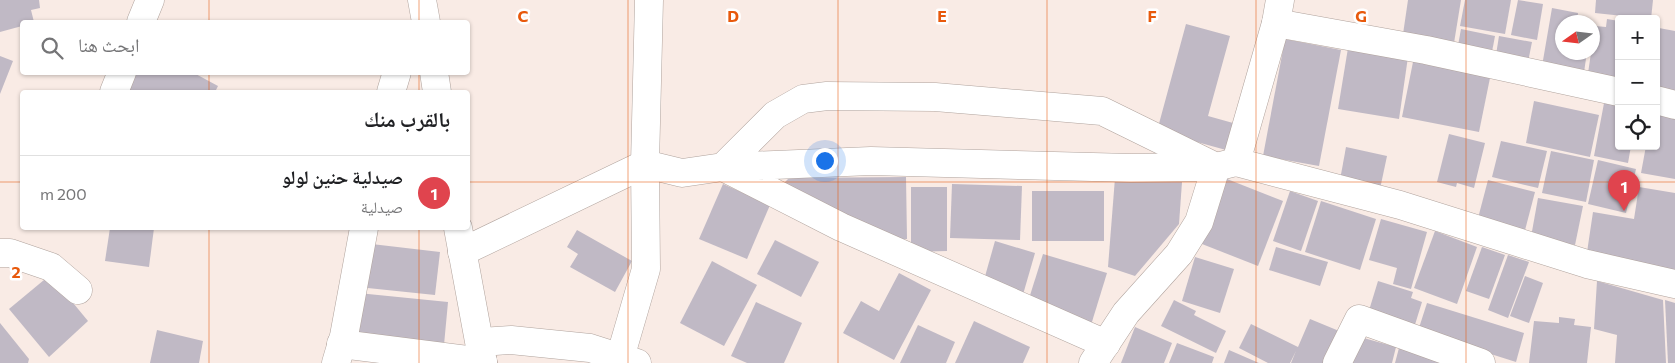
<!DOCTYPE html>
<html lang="ar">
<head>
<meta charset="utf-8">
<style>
  :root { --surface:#fff; --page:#f2f2f2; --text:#202124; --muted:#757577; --line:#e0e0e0; --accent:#ea580c }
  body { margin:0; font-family:Commissioner,"Noto Naskh Arabic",sans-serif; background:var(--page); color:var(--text); direction:rtl }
  .controls { position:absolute; right:15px; top:15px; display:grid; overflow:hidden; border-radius:5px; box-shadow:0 1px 4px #0004 }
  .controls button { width:45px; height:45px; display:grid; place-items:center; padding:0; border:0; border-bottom:1px solid var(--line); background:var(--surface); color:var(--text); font:25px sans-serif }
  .compass { position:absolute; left:1555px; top:15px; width:45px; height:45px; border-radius:50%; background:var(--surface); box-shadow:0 1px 4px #0004; rotate:256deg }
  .you { position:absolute; left:824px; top:160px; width:18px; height:18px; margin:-12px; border:4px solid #fff; border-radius:50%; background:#1a73e8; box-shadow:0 0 0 8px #1a73e833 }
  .badge { display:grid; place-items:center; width:32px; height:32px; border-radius:50%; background:var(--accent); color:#fff; font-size:16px; font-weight:700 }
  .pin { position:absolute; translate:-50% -41px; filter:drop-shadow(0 1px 2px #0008) }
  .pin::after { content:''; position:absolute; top:26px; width:18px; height:15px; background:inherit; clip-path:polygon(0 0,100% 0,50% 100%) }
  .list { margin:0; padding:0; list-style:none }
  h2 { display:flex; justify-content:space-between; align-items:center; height:65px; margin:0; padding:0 20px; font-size:21px }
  h2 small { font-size:16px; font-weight:400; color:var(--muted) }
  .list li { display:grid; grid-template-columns:32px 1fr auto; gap:15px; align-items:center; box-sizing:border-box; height:75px; padding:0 20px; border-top:1px solid var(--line) }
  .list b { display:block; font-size:19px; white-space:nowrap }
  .list p { margin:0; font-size:16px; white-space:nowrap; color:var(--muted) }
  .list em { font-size:16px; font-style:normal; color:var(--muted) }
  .icon { flex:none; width:28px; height:28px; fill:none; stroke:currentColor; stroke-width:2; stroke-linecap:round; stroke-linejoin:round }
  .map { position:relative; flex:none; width:1675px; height:363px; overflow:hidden; direction:ltr }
  .search { position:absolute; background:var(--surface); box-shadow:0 1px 4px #0004; left:20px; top:20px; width:450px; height:55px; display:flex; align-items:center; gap:12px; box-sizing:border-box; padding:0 18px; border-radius:5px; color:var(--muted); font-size:19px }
  .panel { position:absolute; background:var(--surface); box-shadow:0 1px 4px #0004; left:20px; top:90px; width:450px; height:140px; border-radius:5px; direction:rtl }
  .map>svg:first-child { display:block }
  .building { fill:#c0b9c5 }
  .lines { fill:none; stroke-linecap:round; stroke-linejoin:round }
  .minor-casing { stroke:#b0a39d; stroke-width:29 }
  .tertiary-casing { stroke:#b0a39d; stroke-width:29 }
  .minor { stroke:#fff; stroke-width:28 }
  .tertiary { stroke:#fff; stroke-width:28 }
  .grid { fill:none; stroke:#e8590c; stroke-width:1; stroke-opacity:0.55 }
  .grid-label { font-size:16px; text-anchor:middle; font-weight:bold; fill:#e8590c; stroke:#fff; stroke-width:5; stroke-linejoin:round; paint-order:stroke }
</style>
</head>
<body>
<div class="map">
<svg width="1675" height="363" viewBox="0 0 1675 363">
  <rect width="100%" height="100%" fill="#f9ebe5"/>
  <g class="building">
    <path d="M0,0h39l1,8 -9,2 3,12h-12v4l-22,6z"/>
    <path d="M1408,0h53l-8,49 -51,-8z"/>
    <path d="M1465,0h46l-6,34 -45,-8z"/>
    <path d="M1518,0l25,4 -6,36 -26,-5z"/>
    <path d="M1596,0h57l-2,19 -56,-6z"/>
    <path d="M1552,8l26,5 -1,9h-15v30h25l-4,27 -42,-7z"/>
    <path d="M1607,19l12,2v64l-32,-5 8,-54 11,1z"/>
    <path d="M1186,24l44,12 -22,80 25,7 -7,27 -69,-19z"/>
    <path d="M1659,28l16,3v69l-19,-4v-52z"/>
    <path d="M1461,29l34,7 -4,21 -34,-6z"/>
    <path d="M1499,36l33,6 -5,25 -32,-6z"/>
    <path d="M1285,39l56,11 -22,116 -56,-10z"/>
    <path d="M1348,48l60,9 -9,62 -61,-10z"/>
    <path d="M0,56l13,5 -13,33z"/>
    <path d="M1414,57l77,16 -12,59 -77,-15z"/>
    <path d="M130,72h62l26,14 -3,6h-86l-7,-3z"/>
    <path d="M1605,98l14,3v45h12l-3,17 -34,-7z"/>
    <path d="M1534,101l65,14 -9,42 -64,-14z"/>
    <path d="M1656,110l19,3v66l-34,-6 5,-27h10z"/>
    <path d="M1449,134l36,9 -11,45 -17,-5 -1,4 -19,-5z"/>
    <path d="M1501,141l46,10 -9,37 -46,-11z"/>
    <path d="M1346,147l41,9 -7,33 -40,-9z"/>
    <path d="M1551,151l43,9 -8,42 -44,-9z"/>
    <path d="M1598,160l38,9 -10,44 -38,-9z"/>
    <path d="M906,177l1,62h-21l-18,-7v-8h-13l-72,-40 6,-6z"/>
    <path d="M1115,178l67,4 -3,42 -44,52 -27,-9z"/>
    <path d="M1227,179l56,22 -25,65 -56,-22z"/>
    <path d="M1488,180l47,12 -11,42 -47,-12z"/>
    <path d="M723,184l47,21 -23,54 -48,-20z"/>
    <path d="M952,184l70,2 -2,54 -70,-2z"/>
    <path d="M911,187h36v64l-36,1z"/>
    <path d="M1639,187l36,6v81l-89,-15 7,-47 41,7z"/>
    <rect x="1032" y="191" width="72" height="50"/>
    <path d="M1290,191l28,10 -17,50 -28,-10z"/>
    <path d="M1538,198l45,8 -8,39 -44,-8z"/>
    <path d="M1321,201l55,18 -16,51 -55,-18z"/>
    <path d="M1381,219l46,13 -16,57 -18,-5 4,-16 -28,-8z"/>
    <path d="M110,228h44l-5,39 -44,-6z"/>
    <path d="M577,230l55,31 -17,31 -45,-25 8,-13 -11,-7z"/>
    <path d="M1435,231l42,16 -20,57 -43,-16z"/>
    <path d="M775,240l44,22 -18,35 -44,-23z"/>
    <path d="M995,241l40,12 -13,45 -40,-11z"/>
    <path d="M363,243l77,9 -5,43 -77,-8z"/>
    <path d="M1276,247l52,15 -8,24 -51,-16z"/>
    <path d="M1482,247l23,8 -16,44 -23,-8z"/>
    <path d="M1043,254l64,19 -16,52 -64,-20z"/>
    <path d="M1508,255l21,7 -21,56 -20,-8z"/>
    <path d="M1195,257l39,12 -14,44 -38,-12z"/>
    <path d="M712,261l45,24 -33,61 -44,-23z"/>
    <path d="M899,273l32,17 -37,70 -51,-27 18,-32 18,10z"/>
    <path d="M50,275l38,46 -39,36 -40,-48z"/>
    <path d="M1525,276l18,7 -14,40 -19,-7z"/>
    <path d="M1378,281l35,11 -2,6 11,4 -9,29 -46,-14z"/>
    <path d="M1597,281l66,19 3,63h-51l2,-28 -23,-6z"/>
    <path d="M358,293l90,9 -4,43 -90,-9z"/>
    <path d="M1174,300l22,11 -2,4 32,16 -10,22 -55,-27z"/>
    <path d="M1665,300l10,3v60h-7z"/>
    <path d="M756,302l46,21 -18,40h-37l-16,-7z"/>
    <path d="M1427,303l97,30 -8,29 -98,-31z"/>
    <path d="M1559,317l16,2 -1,6 17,2 -4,36h-58l5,-42 25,2z"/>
    <path d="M1310,319l34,14 -12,30h-41l5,-12 -6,12h-22l-29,-15 12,-24 47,23z"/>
    <path d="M974,321l56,26 -7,16h-68z"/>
    <path d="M0,323l29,36 -1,4h-28z"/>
    <path d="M918,325l37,17 -9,21h-46z"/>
    <path d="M1135,327l37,16 -8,20h-43z"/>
    <path d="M157,330l46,11 -4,22h-49z"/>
    <path d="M1360,337l36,10 -4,16h-40z"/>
    <path d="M1177,343l37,14 -2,6h-43z"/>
    <path d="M1399,348l47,15h-51z"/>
    <path d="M1229,350l30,13h-35z"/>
  </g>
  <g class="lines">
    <g class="minor-casing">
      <g id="minor">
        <path d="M1280,0l-4,23 -40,139 164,43 187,59 88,20"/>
        <path d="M141,22l9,-22"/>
        <path d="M1276,23l150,27 193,42"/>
        <path d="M114,92l8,-20"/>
        <path d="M391,92l6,-20"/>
        <path d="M1656,100l19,5"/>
        <path d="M462,252l183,-88 37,9 41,-6 52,-52 28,-16 24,-3 108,1 167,14 114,56 -17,55 -20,32 -53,59 -33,50"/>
        <path d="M0,253h10l41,14 27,23"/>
        <path d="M481,342l30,-2 79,8 47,15"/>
        <path d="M341,344l142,18"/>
        <path d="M1106,344l-265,-117 -118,-60 148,-6 260,7 85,-1 20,-5"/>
        <path d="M620,358l26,-89 -1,-105 4,-164"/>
        <path d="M336,363l8,-27 20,-108"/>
        <path d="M1337,363l22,-44 122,44"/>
      </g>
    </g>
    <g class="tertiary-casing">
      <g id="tertiary">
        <path d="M422,0l4,22"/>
        <path d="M434,72l3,20"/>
        <path d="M458,228l25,135"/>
      </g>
    </g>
    <use href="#minor" class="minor"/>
    <use href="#tertiary" class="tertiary"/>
  </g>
  <path class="grid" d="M209,0v22M419,0v22M628,0v363M838,0v363M1047,0v363M1256,0v363M1466,0v363M209,72v20M419,72v20M0,182h22M468,182h1207M209,228v135M419,228v135"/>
  <g class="grid-label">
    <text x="523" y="22">C</text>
    <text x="733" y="22">D</text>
    <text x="942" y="22">E</text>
    <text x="1152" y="22">F</text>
    <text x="1361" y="22">G</text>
    <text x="16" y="278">2</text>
  </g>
</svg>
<div class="controls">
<button>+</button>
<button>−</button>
<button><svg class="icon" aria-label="locate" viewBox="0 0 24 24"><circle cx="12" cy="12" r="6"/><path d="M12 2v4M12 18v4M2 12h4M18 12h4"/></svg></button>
</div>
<svg class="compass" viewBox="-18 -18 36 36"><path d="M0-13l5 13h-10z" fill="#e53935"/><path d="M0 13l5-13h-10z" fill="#757577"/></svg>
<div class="you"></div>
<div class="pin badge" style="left:1624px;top:211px;background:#e0444e">1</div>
<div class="search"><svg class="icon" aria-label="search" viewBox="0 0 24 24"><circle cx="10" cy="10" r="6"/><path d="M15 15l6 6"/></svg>ابحث هنا</div>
<section class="panel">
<h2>بالقرب منك<small></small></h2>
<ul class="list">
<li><span class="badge" style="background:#e0444e">1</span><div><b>صيدلية حنين لولو</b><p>صيدلية</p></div><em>200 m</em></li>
</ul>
</section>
</div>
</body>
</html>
